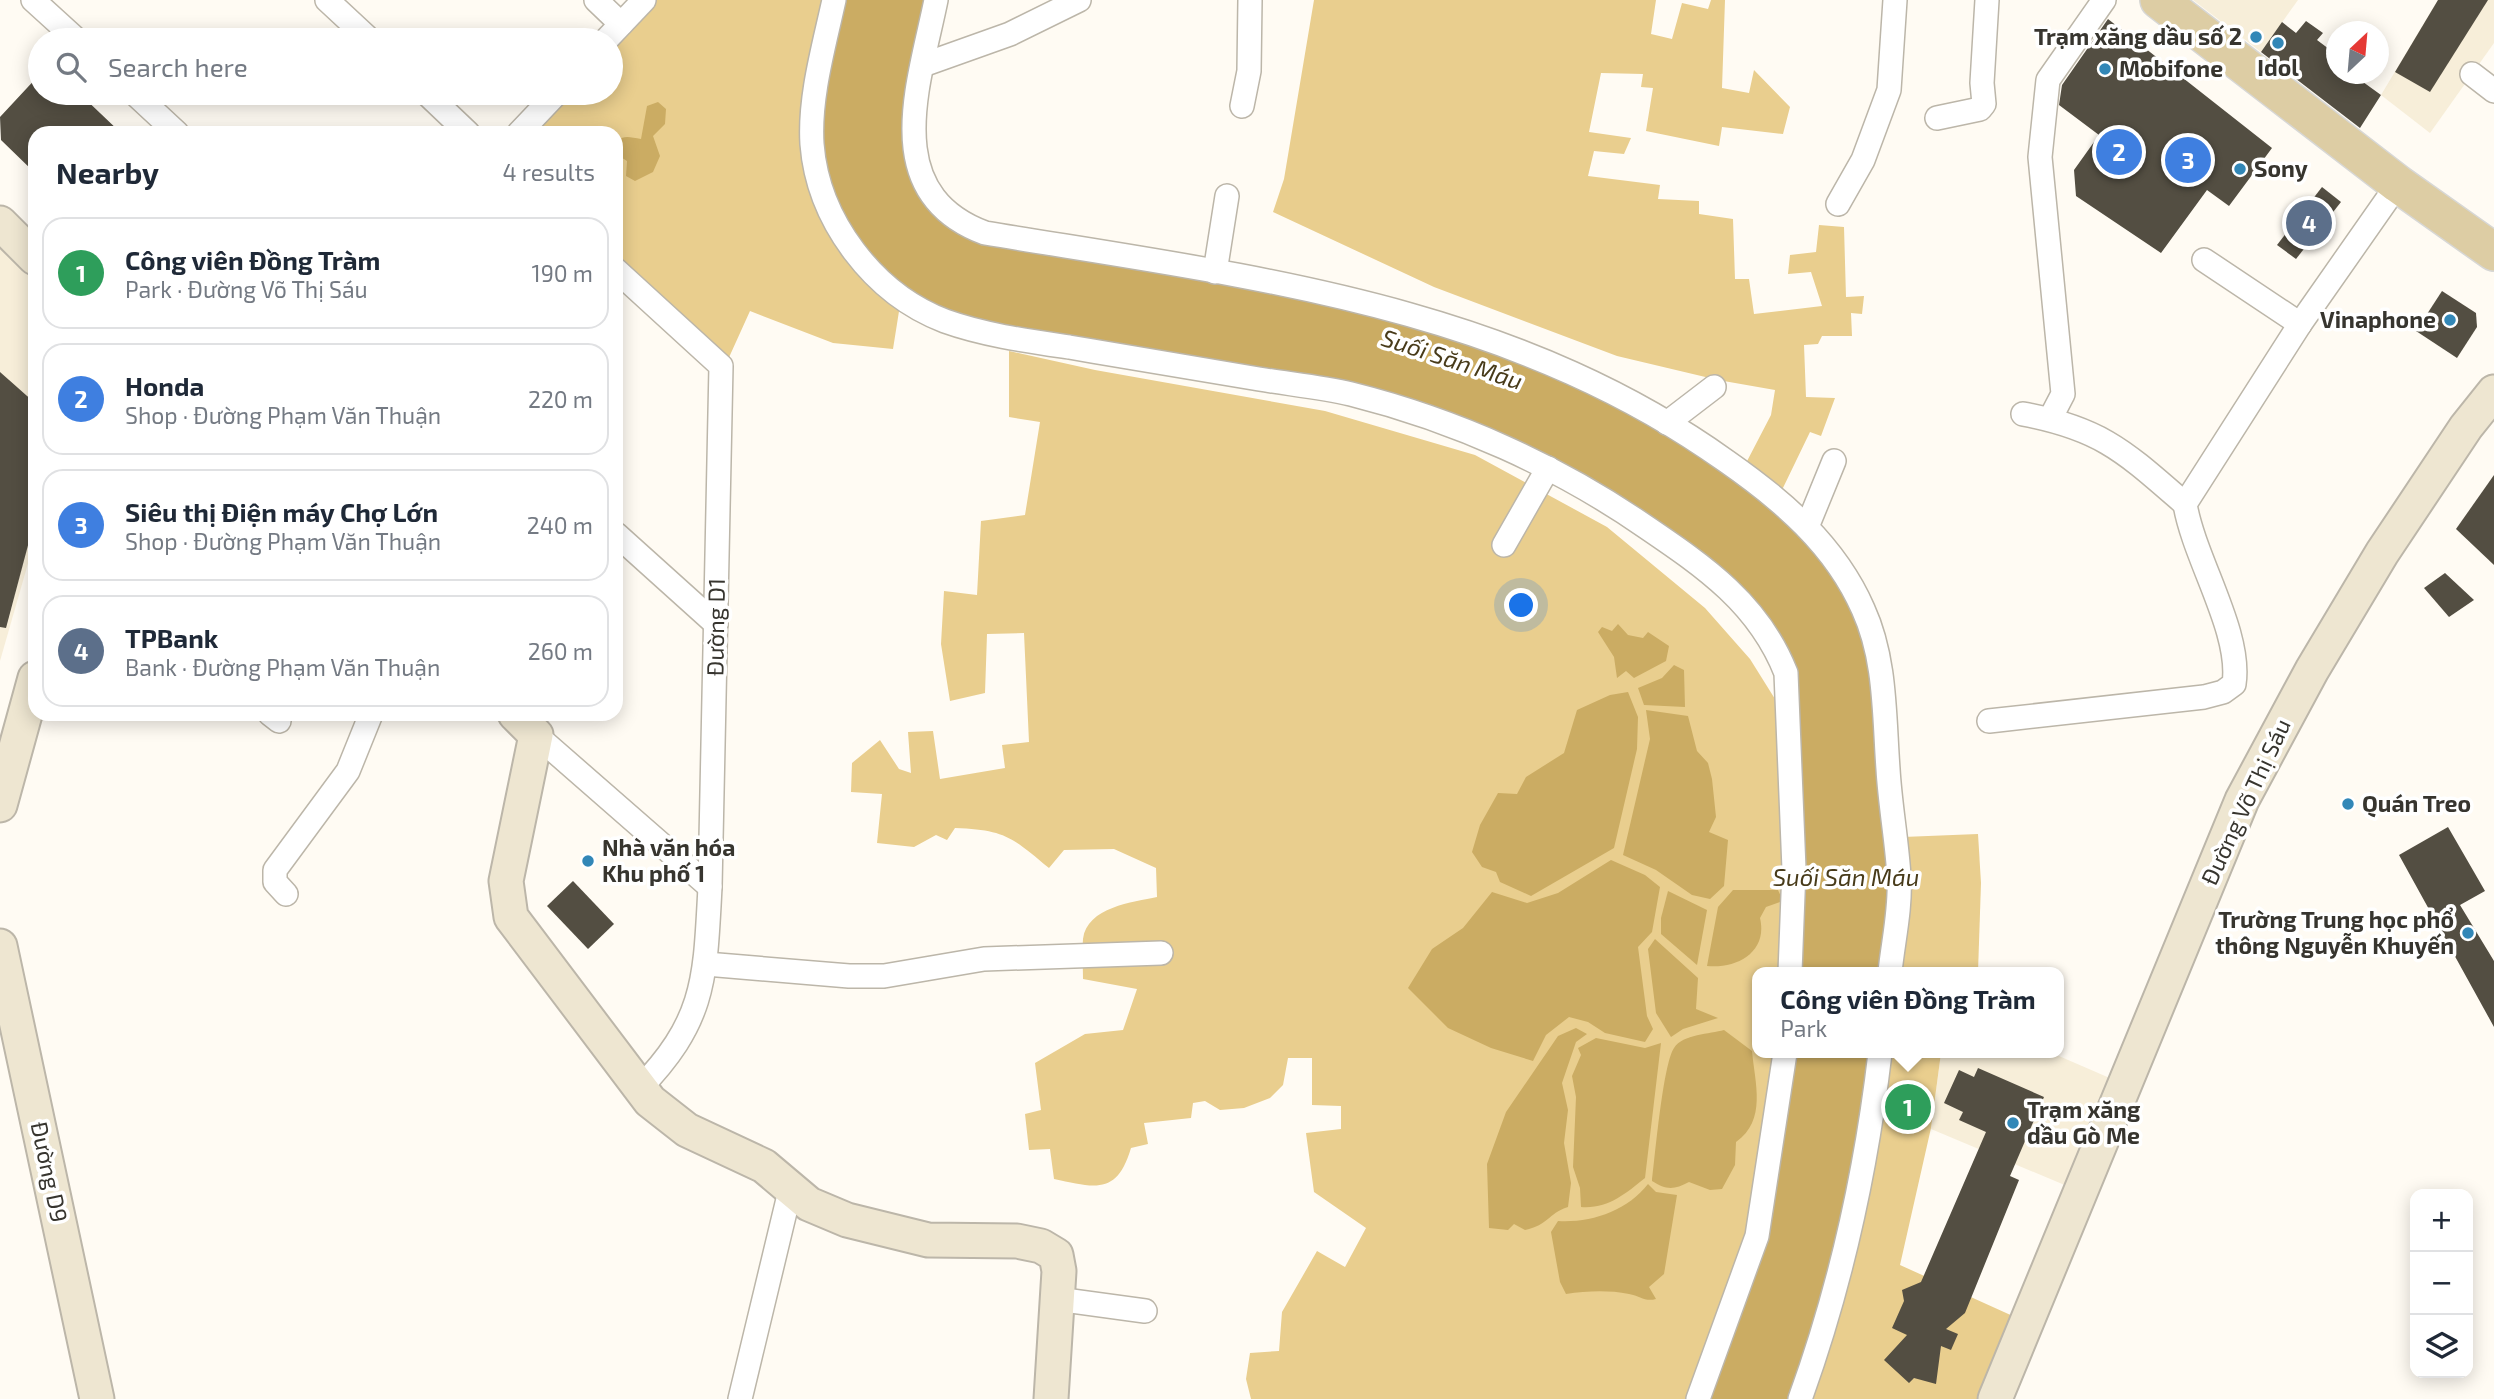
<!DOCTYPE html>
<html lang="en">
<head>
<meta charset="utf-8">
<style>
  :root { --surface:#fff; --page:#f2f2f3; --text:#1f2937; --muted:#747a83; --line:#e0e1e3; --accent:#0b8043 }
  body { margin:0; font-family:"Exo 2",sans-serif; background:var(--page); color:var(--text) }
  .controls { position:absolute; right:21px; bottom:21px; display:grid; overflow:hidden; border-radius:14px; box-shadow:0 4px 18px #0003 }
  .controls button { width:63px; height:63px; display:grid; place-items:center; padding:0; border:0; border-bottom:2px solid var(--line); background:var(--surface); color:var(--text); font:35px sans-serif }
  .compass { position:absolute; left:2326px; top:21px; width:63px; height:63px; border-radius:50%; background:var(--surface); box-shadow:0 4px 18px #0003; rotate:26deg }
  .you { position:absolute; left:1522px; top:606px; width:24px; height:24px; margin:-18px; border:5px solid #fff; border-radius:50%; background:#1a73e8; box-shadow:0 0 0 10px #1a73e833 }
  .badge { display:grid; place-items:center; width:46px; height:46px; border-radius:50%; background:var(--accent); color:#fff; font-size:23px; font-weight:700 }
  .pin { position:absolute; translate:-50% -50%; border:4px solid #fff; box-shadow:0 2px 7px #0006 }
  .popup { position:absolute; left:1752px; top:967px; width:312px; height:91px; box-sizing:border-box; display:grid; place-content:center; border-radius:14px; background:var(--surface); filter:drop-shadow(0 2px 5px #0005); font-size:23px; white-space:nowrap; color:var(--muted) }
  .popup b { font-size:26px; color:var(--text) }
  .popup::after { content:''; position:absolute; left:50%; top:100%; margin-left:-14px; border:14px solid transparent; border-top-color:var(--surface) }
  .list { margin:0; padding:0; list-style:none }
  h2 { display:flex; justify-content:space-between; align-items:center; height:91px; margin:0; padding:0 28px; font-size:30px }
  h2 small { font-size:23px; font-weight:400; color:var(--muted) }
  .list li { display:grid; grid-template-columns:46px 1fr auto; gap:21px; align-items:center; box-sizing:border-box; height:112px; margin:0 14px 14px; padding:0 14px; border:2px solid var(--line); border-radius:21px }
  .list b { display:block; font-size:26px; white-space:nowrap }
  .list p { margin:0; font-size:23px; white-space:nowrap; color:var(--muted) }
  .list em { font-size:23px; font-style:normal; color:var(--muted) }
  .icon { flex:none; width:38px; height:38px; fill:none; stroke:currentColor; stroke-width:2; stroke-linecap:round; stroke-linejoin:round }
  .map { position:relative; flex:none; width:2494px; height:1399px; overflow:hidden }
  .search { position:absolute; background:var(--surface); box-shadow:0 4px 18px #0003; left:28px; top:28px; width:595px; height:77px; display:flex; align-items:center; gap:18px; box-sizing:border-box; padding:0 24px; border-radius:38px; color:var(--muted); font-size:26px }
  .panel { position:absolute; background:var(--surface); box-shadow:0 4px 18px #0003; left:28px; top:126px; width:595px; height:595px; border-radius:21px }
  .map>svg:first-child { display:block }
  .built { fill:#f7eed9 }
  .green { fill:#e9ce8e }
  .water { fill:#cbac63 }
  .building { fill:#534e42 }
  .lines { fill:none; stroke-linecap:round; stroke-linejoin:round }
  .street-casing { stroke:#bcb6a9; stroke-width:26 }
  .secondary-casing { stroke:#bcb6a9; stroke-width:37 }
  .primary-casing { stroke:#d7d7d5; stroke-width:40 }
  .street { stroke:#fff; stroke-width:23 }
  .secondary { stroke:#eee6d1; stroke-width:33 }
  .primary { stroke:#ddcda4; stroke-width:37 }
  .poi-dot { fill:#3287b7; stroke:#fff; stroke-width:2.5 }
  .labels { text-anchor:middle; stroke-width:7; stroke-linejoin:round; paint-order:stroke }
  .poi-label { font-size:23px; font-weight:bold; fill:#37352f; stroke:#fff; text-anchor:start }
  .street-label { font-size:23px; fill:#37352f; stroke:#fff }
  .water-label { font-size:24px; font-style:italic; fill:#483b1a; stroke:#fff }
</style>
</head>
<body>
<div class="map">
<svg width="2494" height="1399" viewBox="0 0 2494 1399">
  <rect width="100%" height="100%" fill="#fffbf3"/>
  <g class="built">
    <path d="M2193,0h105l-37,52z"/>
    <path d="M2438,0h56v43l-64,90 -49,-38z"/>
    <path d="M0,235l35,36v268l-35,122z"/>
    <path d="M1941,1053h111l60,26 -45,107 -136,-57z"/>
  </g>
  <g class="green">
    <path d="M651,0h174l75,305 -7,44 -60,-6 -83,-32 -24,53 -110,-102v-129h-89l37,-40h47v-50z"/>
    <path d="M1314,0h342l-5,34 21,5 10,-36 26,6 3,-9h14l-3,88 27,5 5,-23 36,37 -7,27 -61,-7 -3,19 -73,-15 7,-43 -12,-1 2,-13 -42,-1 -12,59 42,6 -7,16 -30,-3 -6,25 72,9 -2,14 41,2v13l34,5 2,60h14l5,35 68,-8 -11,-34 -23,2 2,-19 26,-3 3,-27 25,2 2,70 18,-1 -2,18 -11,-1 1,23h-30l-4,8 -14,1 2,52 29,1 -14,38 -11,-4 -29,60 -36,-27 26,-50 4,-25 -57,-10 -101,-24 -183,-69 -161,-75 11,-33z"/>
    <path d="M1009,351l86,19 230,41 150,44 132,72 98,81 45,51 25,40 9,157 -3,116h-23v81h16l-4,68 -25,117 -58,161h-436l-5,-20 4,-26 29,-2 3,-39 35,-61 28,16 21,-39 -52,-36 -8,-59 35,-4v-23l-29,-1v-47h-24l-5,27 -13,13 -26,10 -24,2 -15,-9 -12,2 -2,15 -47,5 4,21 -17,4c-14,47 -35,40 -77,31l-4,-30 -21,1 -4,-36 16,-4 -6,-47 50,-29 38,-4 14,-41 -54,-10c0,-13 -1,-27 0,-40 4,-32 50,-37 74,-42l-1,-29 -42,-19 -50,1 -15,18c-37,-31 -44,-38 -94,-40l-8,12 -11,-5 -22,12 -37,-4 5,-49 -31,-2 1,-29 28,-23 19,29 12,4 -3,-41 25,-1 7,48 65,-11 -3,-23 27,-3 -5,-109 -37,1 -2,59 -35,8 -9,-57 3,-53 33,4 4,-74 44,-6 15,-93 -31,-5z"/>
    <path d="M1978,834l3,49 -3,89h-81l6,-135z"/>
    <path d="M1888,1053h53l-10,75 -31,137 115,52 -32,82h-175z"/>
  </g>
  <g class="water">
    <path d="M842,0h86l-24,120 29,89 22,21 30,12 311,50 119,31 140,50 143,78 106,84 38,50 27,63 22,231 -9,93h-84v-239l-38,-125 -276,-177 -464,-100c-24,-5 -51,-9 -73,-18 -67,-29 -125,-95 -127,-171 -1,-48 12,-95 22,-142z"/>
    <path d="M658,102l8,7 -1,15 -12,12 7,20 -7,16 -18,9 -9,-5 1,-15 -11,-7c0,-21 10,-18 25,-15l6,-33z"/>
    <path d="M1618,624l10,11 15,3 5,-6 21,14 -3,15 -32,17 -8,-7 -9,7 -3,-21 -16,-25 4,-5 10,4z"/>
    <path d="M1674,665l10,5 1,37 -41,-2 -6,-17 24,-10z"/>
    <path d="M1628,692l10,25 -1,32 -23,99 -83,48 -31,-14 -4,-10 -14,-5 -10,-15 8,-27 18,-32 19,1 9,-17 38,-24 13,-43 33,-15z"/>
    <path d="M1646,710l42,6 9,35 11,12 4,16 4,38 -7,15 19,8 -4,46 -14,13 -18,-4 -36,-25 -33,-15 27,-116z"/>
    <path d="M1611,860l34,15 15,12 -8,45 -14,15 9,69 6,13 -8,13 -40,-9 -17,-11 -19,-5 -23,18 -13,26 -42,-13 -43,-20 -40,-40 24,-39 31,-21 29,-36 35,11 31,-10z"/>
    <path d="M1733,890h45l5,11 -17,6 -6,11c8,34 -23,51 -53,48l11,-59z"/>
    <path d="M1668,891l39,19 -10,55 -36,-31v-16z"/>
    <path d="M1655,939l43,39 -2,31 22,9 -35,11 -12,8 -15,-24 -8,-64z"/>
    <path d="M1576,1028l11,6 -11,8 -14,41 6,27 -4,33 7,40 -3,24c-21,7 -19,18 -43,23l-11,-6 -6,6 -19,-2 -2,-64 19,-52 52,-76z"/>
    <path d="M1724,1030l28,21c3,33 15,69 -16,91l-1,23 -13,24 -12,1 -21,-8c-15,8 -23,8 -37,-1 3,-24 11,-117 22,-133 9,-14 36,-14 50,-18z"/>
    <path d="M1596,1038l49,10 16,-5 -16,135c-20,16 -37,31 -64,29l-1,-19 -7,-21 3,-70 -4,-21 9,-21 -3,-7z"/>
    <path d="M1793,1053h79l-23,151 -58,195h-85z"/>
    <path d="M1648,1184l8,8 21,3 -13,79 -15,13 7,12c-11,3 -16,-3 -27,-5 -21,-4 -42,-3 -63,0l-6,-12 -9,-50 7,-11c33,2 69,-10 90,-37z"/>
  </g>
  <g class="building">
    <path d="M2438,0h50l-58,92 -35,-20z"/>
    <path d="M2108,19l164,129 -43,58 -22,-16 -46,63 -85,-57 -2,-26 25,-35 -40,-30 3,-20z"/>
    <path d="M2306,21l17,12 -6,7 12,9 -3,5 10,8v12h16l29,21 -21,33 -99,-76 21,-30 14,11z"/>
    <path d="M40,74v19h39l42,40h-86v40l-34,-33 -1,-23z"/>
    <path d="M2322,187l19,15 -45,57 -19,-14z"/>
    <path d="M2442,291l34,22 1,14 -20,31 -41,-27z"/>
    <path d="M0,372l35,31v116l-29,109 -6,-1z"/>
    <path d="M2494,475v90l-38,-36z"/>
    <path d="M2445,573l29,27 -25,17 -25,-29z"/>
    <path d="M2448,827l37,64 -25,14 34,56v66l-95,-172z"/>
    <path d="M573,881l41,43 -26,25 -41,-43z"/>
    <path d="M1978,1068l66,29 -34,79 9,4 -54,133 -19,16 12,5 -7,16 -10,-4 -5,38 -22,-6 -5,5 -25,-23 23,-25 -15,-7 12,-27 -2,-11 19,-8 65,-150 -27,-12 4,-8 -19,-9 15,-33 15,7z"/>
  </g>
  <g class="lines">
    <g class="street-casing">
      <g id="street">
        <path d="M33,0l44,40"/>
        <path d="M327,0l43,40"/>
        <path d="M596,0l25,24"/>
        <path d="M834,0c-10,46 -25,97 -22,144 6,77 62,150 133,177 39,14 83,20 124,26 63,11 126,21 190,32 30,5 62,8 92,15 104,26 207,72 295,133 59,40 113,77 140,146l8,196 -4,103"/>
        <path d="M936,0c-17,84 -58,193 49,233 259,43 521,71 741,228 56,39 109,84 137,148 23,50 21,106 25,160 2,36 9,72 11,108 2,31 -6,65 -9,95"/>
        <path d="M606,40l38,-40"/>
        <path d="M923,65l87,-31 69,-34"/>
        <path d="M2472,74l22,17"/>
        <path d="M134,93l43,40"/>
        <path d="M426,93l42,40"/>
        <path d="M1242,106l7,-35 1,-71"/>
        <path d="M1937,118l43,-9 4,-5 -2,-21 5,-83"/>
        <path d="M519,133l38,-40"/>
        <path d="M1838,204l25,-44 26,-70 6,-90"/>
        <path d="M2204,260l96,64"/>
        <path d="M616,270l105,96 -11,521c-5,92 -4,133 -71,202"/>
        <path d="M1215,272l12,-76"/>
        <path d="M2023,414c80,15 103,39 162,90"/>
        <path d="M2050,419l13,-25 -23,-237 8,-77 56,-80"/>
        <path d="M1667,423l47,-36"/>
        <path d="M1807,527l27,-66"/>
        <path d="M616,534l100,90"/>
        <path d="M1504,545l44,-77"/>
        <path d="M270,714l9,7"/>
        <path d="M1989,721l215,-24 19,-5 11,-8c8,-52 -40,-125 -49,-180l115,-180 98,-140"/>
        <path d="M536,735l174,152"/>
        <path d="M286,894l-11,-12v-12l73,-99 23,-57"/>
        <path d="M706,964l143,12h35l100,-17 177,-6"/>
        <path d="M1057,1299l88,12"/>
        <path d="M740,1399l50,-208"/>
        <path d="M1698,1399l59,-163 28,-183"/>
        <path d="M1800,1399c41,-113 66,-227 80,-346"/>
      </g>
    </g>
    <g class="secondary-casing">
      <g id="secondary">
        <path d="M0,223l35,35"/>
        <path d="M515,714l21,21 -30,146 5,36 139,184 37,29 77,36 45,38 38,16 81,20 89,1 24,5 15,9 3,16 -8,128"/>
        <path d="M0,805l35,-127"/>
        <path d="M0,946l97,453"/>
        <path d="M1995,1399l247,-599 70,-130 70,-117 84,-126 28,-35"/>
      </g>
    </g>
    <g class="primary-casing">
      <path id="primary" d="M2159,0l239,184 96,68"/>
    </g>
    <use href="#street" class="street"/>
    <use href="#secondary" class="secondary"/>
    <use href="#primary" class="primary"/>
  </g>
  <g class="poi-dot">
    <circle cx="2256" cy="37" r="7"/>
    <circle cx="2278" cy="43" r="7"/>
    <circle cx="2105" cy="69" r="7"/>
    <circle cx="2240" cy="169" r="7"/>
    <circle cx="2450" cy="320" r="7"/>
    <circle cx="2348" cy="804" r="7"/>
    <circle cx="588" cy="861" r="7"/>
    <circle cx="2468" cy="933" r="7"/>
    <circle cx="2013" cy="1123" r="7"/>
  </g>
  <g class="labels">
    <g class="poi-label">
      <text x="2242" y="45" text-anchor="end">Trạm xăng dầu số 2</text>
      <text x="2278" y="76" text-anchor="middle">Idol</text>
      <text x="2119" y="77">Mobifone</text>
      <text x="2254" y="177">Sony</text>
      <text x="2436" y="328" text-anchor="end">Vinaphone</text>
      <text x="2362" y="812">Quán Treo</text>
      <text x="602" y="856">Nhà văn hóa<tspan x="602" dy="26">Khu phố 1</tspan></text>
      <text x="2454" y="928" text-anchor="end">Trường Trung học phổ<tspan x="2454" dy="26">thông Nguyễn Khuyến</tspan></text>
      <text x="2027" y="1118">Trạm xăng<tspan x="2027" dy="26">dầu Gò Me</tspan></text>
    </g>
    <g class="street-label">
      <text transform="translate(716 627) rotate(-89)" y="8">Đường D1</text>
      <text transform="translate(2246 802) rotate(-65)" y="8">Đường Võ Thị Sáu</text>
      <text transform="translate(49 1172) rotate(78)" y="8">Đường D9</text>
    </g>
    <g class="water-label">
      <text transform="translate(1452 360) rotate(18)" y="8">Suối Săn Máu</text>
      <text x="1846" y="886">Suối Săn Máu</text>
    </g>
  </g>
</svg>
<div class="controls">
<button>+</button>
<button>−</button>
<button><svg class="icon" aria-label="layers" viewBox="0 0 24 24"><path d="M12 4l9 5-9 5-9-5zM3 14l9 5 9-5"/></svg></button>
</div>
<svg class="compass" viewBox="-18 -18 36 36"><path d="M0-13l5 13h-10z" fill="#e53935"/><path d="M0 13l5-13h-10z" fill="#747a83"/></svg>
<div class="you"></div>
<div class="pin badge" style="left:1908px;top:1107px;background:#2e9e5b">1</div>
<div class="popup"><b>Công viên Đồng Tràm</b>Park</div>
<div class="pin badge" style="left:2119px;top:152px;background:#3f7fe0">2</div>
<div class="pin badge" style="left:2188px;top:160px;background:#3f7fe0">3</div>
<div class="pin badge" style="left:2309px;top:223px;background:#5c6f8a">4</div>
<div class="search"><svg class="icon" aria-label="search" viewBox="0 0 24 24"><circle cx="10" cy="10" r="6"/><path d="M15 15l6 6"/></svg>Search here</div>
<section class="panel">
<h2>Nearby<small>4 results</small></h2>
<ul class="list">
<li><span class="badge" style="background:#2e9e5b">1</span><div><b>Công viên Đồng Tràm</b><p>Park · Đường Võ Thị Sáu</p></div><em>190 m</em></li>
<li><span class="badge" style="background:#3f7fe0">2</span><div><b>Honda</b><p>Shop · Đường Phạm Văn Thuận</p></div><em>220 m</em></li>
<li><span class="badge" style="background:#3f7fe0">3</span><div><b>Siêu thị Điện máy Chợ Lớn</b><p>Shop · Đường Phạm Văn Thuận</p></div><em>240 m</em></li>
<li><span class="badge" style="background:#5c6f8a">4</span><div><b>TPBank</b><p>Bank · Đường Phạm Văn Thuận</p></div><em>260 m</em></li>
</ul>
</section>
</div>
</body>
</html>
